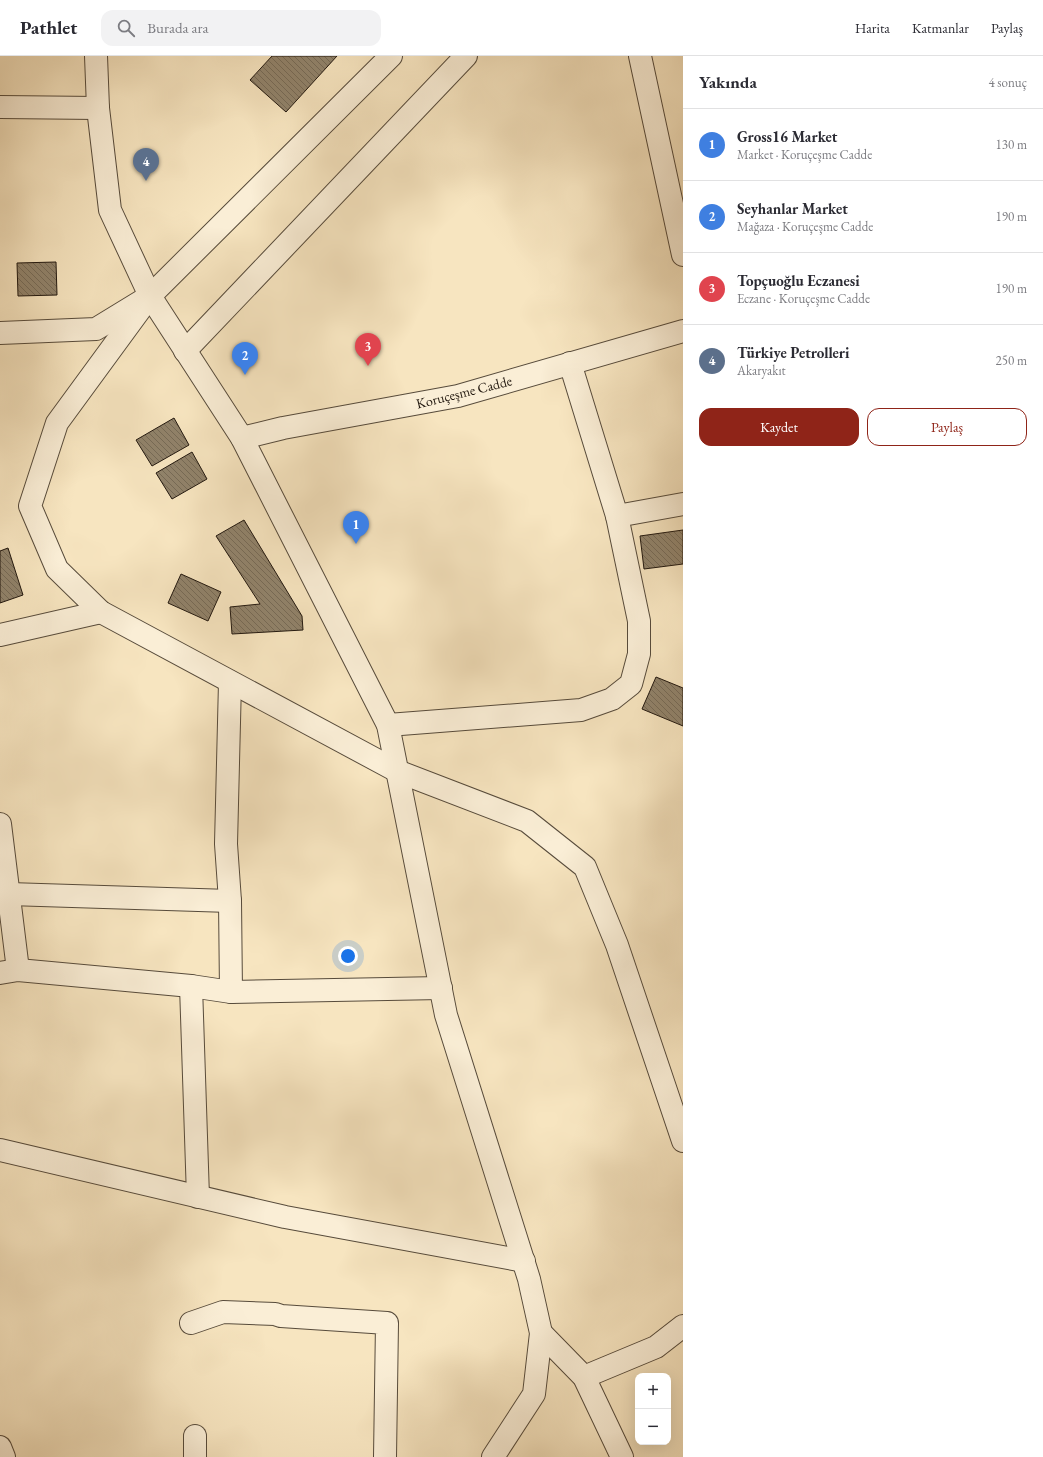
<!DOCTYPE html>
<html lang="tr">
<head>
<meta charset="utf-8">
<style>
  :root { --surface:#fff; --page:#f2f2f3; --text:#2b2b33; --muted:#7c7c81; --line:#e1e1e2; --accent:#8f2418 }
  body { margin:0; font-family:"EB Garamond",serif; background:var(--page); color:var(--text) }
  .controls { position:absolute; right:12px; bottom:12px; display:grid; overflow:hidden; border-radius:8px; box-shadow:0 4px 16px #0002 }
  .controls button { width:36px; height:36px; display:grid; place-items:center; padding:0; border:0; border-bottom:1px solid var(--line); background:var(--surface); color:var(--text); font:20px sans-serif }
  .you { position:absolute; left:348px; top:900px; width:14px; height:14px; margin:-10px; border:3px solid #fff; border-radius:50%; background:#1a73e8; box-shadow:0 0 0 6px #1a73e833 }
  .badge { display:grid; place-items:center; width:26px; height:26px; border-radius:50%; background:var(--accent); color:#fff; font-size:13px; font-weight:700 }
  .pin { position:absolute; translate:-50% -33px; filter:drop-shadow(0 1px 2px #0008) }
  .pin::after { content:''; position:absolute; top:21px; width:14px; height:12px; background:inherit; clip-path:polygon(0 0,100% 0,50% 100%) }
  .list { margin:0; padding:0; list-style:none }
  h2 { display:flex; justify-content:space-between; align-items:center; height:52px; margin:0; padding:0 16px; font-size:17px }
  h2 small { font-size:13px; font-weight:400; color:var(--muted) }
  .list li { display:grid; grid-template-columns:26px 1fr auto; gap:12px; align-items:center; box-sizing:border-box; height:72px; padding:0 16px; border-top:1px solid var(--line) }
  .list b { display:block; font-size:15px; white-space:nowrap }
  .list p { margin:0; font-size:13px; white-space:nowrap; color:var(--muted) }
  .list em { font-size:13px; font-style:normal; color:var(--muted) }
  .actions { display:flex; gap:8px; padding:12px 16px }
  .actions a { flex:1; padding:9px 0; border:1px solid var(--accent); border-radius:12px; text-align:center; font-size:14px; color:var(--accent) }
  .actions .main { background:var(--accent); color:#fff }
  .icon { flex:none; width:22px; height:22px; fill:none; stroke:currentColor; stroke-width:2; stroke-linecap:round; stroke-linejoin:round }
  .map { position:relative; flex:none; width:683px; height:1401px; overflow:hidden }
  header { display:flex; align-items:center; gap:24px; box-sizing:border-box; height:56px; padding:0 20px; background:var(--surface); border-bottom:1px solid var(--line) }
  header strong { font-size:19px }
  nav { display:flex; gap:22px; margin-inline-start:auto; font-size:14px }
  .search { width:280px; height:36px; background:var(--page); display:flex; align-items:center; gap:10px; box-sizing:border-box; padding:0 14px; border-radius:12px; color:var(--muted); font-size:15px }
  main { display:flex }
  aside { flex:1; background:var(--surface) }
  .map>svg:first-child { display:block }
  .building { fill:url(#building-back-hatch); stroke:#22180f }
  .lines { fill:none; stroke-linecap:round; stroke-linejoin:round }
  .minor-casing { stroke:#574b3b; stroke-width:24 }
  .tertiary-casing { stroke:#574b3b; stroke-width:24 }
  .minor { stroke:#faeed6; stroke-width:22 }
  .tertiary { stroke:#faeed6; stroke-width:22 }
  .labels { text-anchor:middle; stroke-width:3; stroke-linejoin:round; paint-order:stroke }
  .street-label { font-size:14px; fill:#22180f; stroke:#faeed6 }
</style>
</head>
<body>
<header>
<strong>Pathlet</strong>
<div class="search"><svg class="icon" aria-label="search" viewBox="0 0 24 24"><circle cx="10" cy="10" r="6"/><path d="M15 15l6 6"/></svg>Burada ara</div>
<nav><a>Harita</a><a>Katmanlar</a><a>Paylaş</a></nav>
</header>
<main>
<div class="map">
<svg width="683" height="1401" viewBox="0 0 683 1401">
  <defs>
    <pattern id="building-back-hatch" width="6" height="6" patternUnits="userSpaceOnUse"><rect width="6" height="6" fill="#91836b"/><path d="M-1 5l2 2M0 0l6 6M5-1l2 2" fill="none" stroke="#766a56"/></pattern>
  </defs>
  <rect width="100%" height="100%" fill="#f7e5c0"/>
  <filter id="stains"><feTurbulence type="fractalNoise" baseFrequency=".005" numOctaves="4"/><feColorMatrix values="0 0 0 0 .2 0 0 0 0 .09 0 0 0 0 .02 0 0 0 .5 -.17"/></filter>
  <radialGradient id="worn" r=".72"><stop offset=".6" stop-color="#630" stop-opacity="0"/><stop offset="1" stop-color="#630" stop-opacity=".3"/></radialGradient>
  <g class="building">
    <path d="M272,0h65l-51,56 -36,-32z"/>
    <path d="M56,206l1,33 -39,1 -1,-33z"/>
    <path d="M174,362l15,27 -37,21 -16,-26z"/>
    <path d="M192,396l15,27 -35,20 -16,-26z"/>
    <path d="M244,464l58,96 1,14 -71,4 -2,-27 30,-3 -44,-68z"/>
    <path d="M683,474v34l-39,5 -4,-33z"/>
    <path d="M8,492l15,47 -23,8v-52z"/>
    <path d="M181,518l40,18 -13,29 -40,-18z"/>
    <path d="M656,621l27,11v38l-41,-17z"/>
  </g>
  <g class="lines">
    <g class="minor-casing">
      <g id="minor">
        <path d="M640,0l43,199"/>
        <path d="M0,51l98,1"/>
        <path d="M150,240l-93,127 -27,83 27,63 44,43 296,159 130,50 58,46 32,78 66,196"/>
        <path d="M0,277l96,-4 54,-33 241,-240"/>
        <path d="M185,295l281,-295"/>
        <path d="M617,460l66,-12"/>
        <path d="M0,579l101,-23"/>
        <path d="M230,626l-4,162 4,57 1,91"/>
        <path d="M388,669l193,-15 31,-11 19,-15 8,-30v-33l-22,-105 -47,-153"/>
        <path d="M0,768l18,146"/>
        <path d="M9,838l221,7"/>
        <path d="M0,917l18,-3 173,16 40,6 210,-4"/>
        <path d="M191,930l7,211"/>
        <path d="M0,1094l285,67 239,44"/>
        <path d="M191,1267l32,-11 52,2 6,2 106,7 -2,134"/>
        <path d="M584,1321l72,-30 27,-21"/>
        <path d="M195,1380v21"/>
        <path d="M0,1391l4,10"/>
      </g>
    </g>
    <g class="tertiary-casing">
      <g id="tertiary">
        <path d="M96,0l2,52 12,102 40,86 92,142 146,287 58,290 83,264 12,54 -7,61 -41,63"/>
        <path d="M242,382l41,-10 175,-32 225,-65"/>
        <path d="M541,1277l43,44 38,80"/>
      </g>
    </g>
    <use href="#minor" class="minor"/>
    <use href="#tertiary" class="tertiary"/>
  </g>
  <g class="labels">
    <g class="street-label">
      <text transform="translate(464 336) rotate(-14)" y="5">Koruçeşme Cadde</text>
    </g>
  </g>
  <rect width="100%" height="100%" filter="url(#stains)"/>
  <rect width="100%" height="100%" fill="url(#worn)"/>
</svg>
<div class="controls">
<button>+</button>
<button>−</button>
</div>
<div class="you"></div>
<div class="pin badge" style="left:356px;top:488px;background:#3f7fe0">1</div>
<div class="pin badge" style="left:245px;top:319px;background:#3f7fe0">2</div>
<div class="pin badge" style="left:368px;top:310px;background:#e0444e">3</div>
<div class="pin badge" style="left:146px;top:125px;background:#5c6f8a">4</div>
</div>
<aside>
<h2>Yakında<small>4 sonuç</small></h2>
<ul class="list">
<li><span class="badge" style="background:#3f7fe0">1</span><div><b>Gross16 Market</b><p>Market · Koruçeşme Cadde</p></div><em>130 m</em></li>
<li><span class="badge" style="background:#3f7fe0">2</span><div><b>Seyhanlar Market</b><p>Mağaza · Koruçeşme Cadde</p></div><em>190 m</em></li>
<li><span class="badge" style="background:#e0444e">3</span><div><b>Topçuoğlu Eczanesi</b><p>Eczane · Koruçeşme Cadde</p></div><em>190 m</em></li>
<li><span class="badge" style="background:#5c6f8a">4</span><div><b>Türkiye Petrolleri</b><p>Akaryakıt</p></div><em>250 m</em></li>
</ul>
<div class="actions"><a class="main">Kaydet</a><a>Paylaş</a></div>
</aside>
</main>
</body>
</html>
